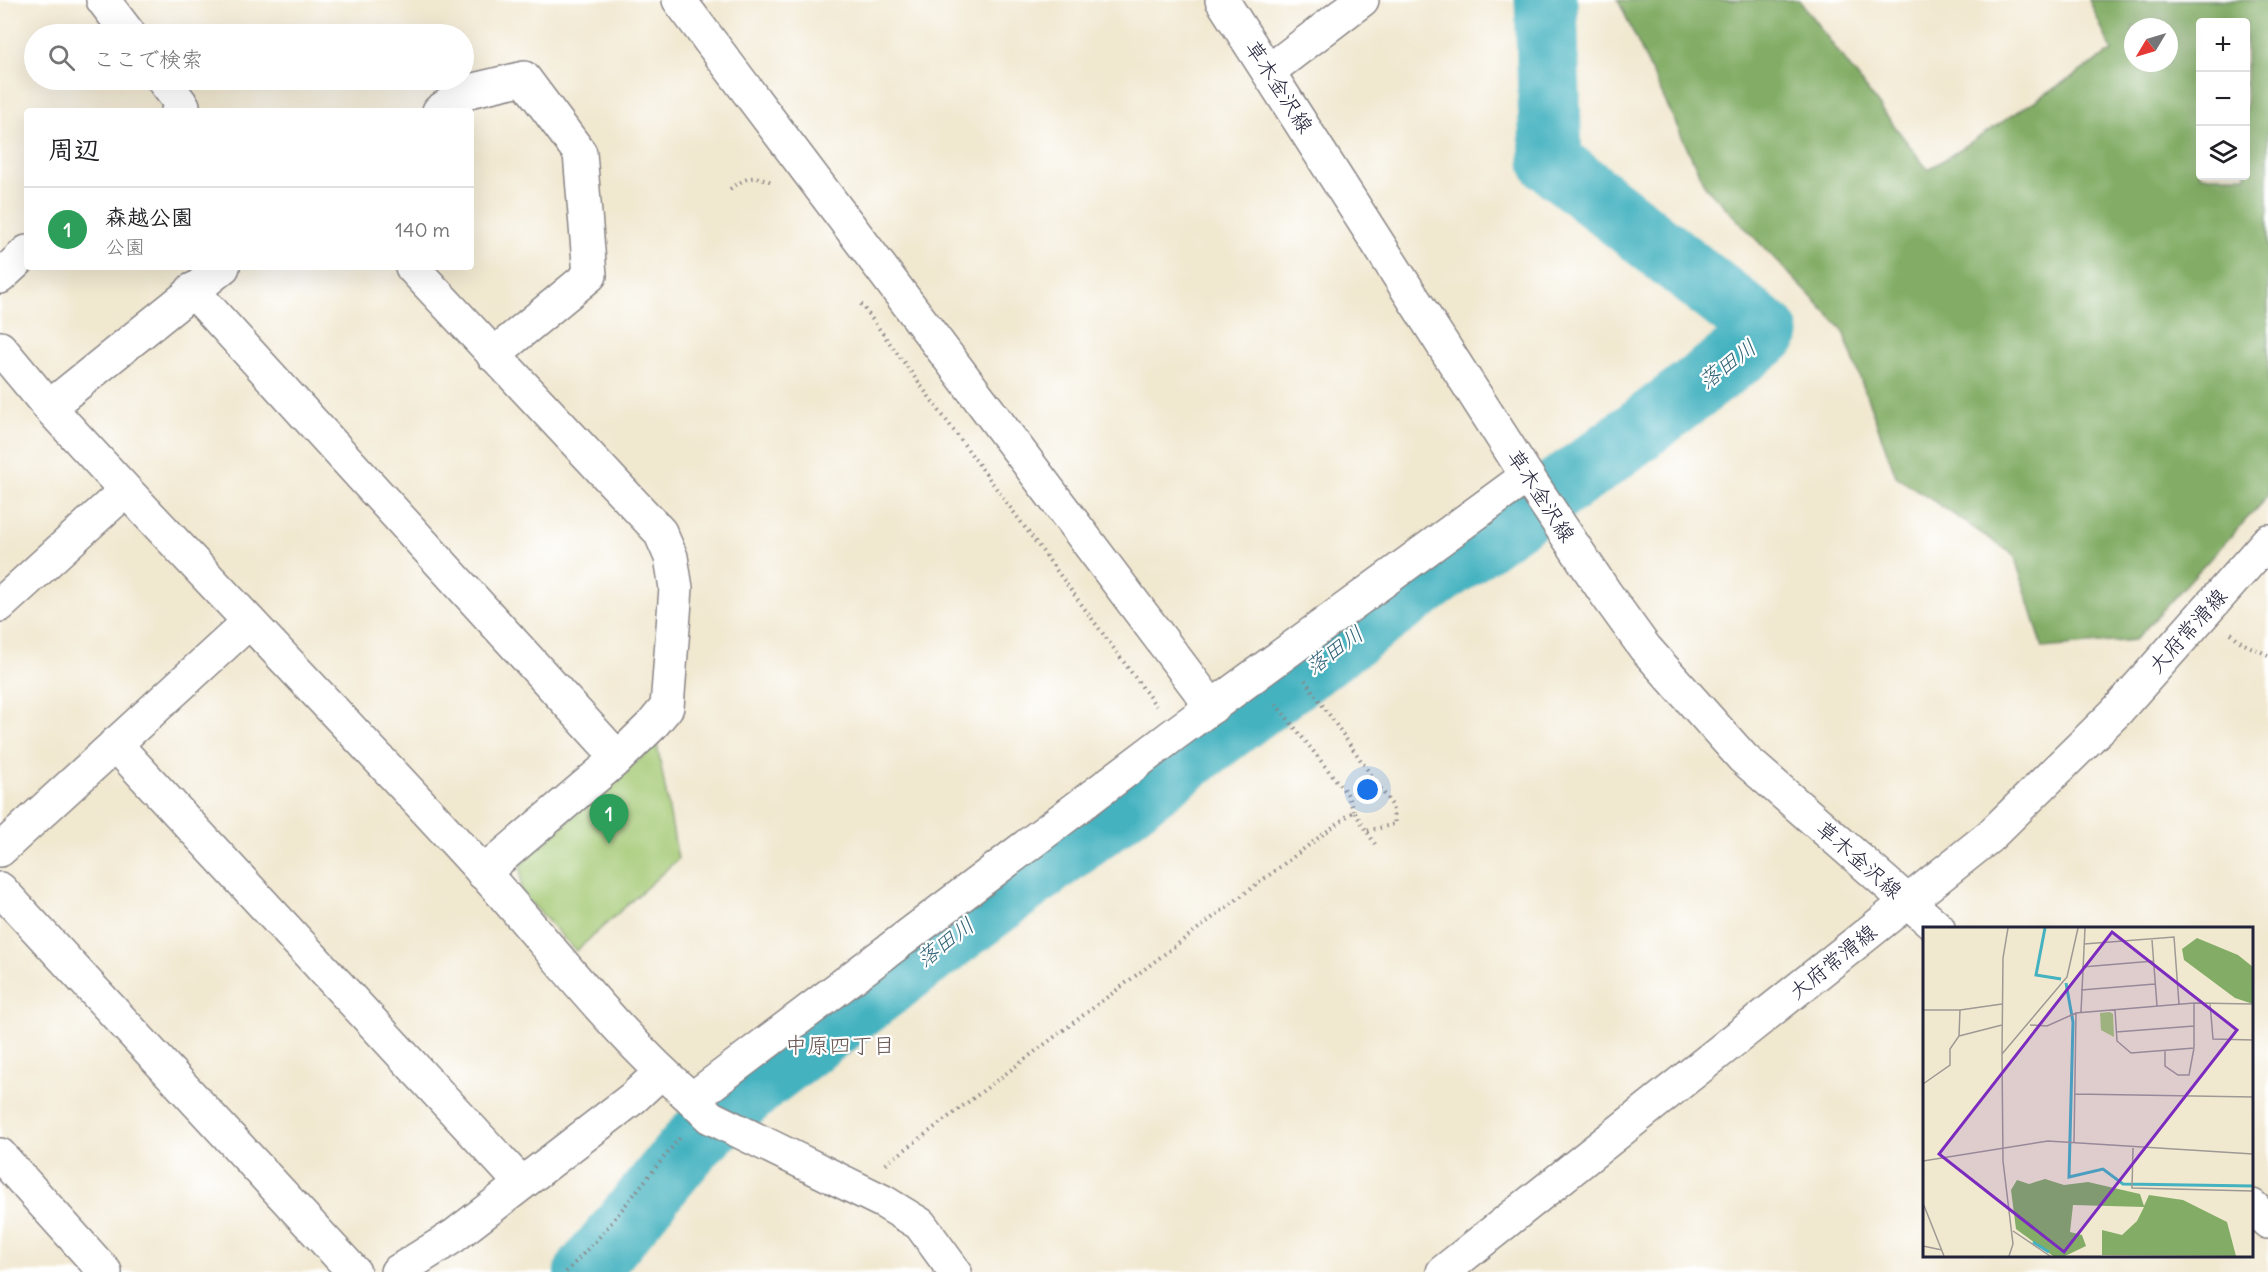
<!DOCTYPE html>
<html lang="ja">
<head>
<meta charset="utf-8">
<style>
  :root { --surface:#fff; --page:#f2f2f2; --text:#202124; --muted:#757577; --line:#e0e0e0; --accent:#0b8043 }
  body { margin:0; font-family:Delius,"Klee One",sans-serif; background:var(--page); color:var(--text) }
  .controls { position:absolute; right:18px; top:18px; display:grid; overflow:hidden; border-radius:6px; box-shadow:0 6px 24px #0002 }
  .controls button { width:54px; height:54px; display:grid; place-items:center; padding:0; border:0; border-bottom:2px solid var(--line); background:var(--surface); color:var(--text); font:30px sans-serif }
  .compass { position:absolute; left:2124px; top:18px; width:54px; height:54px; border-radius:50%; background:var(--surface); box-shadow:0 6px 24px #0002; rotate:232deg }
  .you { position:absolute; left:1368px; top:790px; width:21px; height:21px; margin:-15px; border:4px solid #fff; border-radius:50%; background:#1a73e8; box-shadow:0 0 0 9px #1a73e833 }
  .badge { display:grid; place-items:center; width:39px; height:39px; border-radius:50%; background:var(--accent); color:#fff; font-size:20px; font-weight:700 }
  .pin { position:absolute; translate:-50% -50px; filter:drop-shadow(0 2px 3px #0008) }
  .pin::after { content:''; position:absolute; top:32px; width:21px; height:18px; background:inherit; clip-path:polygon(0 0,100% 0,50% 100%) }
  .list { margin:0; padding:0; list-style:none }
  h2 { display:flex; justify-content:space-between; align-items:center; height:78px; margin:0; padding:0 24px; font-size:26px }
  h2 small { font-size:20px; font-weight:400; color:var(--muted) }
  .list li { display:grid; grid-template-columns:39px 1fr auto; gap:18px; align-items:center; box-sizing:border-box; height:84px; padding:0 24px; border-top:2px solid var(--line) }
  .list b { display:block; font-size:22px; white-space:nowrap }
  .list p { margin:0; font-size:20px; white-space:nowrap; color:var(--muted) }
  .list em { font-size:20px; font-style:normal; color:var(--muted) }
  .icon { flex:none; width:33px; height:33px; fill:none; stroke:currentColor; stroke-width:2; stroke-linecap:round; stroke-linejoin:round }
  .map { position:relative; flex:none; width:2268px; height:1272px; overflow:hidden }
  .search { position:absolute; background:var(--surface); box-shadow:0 6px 24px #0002; left:24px; top:24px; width:450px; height:66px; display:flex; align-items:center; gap:15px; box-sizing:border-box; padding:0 21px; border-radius:33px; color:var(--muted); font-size:22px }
  .panel { position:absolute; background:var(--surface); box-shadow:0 6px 24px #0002; left:24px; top:108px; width:450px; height:162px; border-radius:6px }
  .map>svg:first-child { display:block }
  .green { fill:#a4c974; stroke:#637658; stroke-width:1.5 }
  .forest { fill:#83ad66; stroke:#526850; stroke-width:1.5; fill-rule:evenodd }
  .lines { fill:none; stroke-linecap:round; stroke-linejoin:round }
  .river { stroke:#44b2c0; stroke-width:63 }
  .minor-casing { stroke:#8a8586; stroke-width:36 }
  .secondary-casing { stroke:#8a8586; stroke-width:36 }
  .path { stroke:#8a8586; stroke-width:4; stroke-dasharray:1.5 4.5; stroke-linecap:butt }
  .minor { stroke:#fff; stroke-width:33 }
  .secondary { stroke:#fff; stroke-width:33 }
  .labels { text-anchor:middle; stroke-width:4.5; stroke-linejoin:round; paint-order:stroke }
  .street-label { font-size:21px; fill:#22223b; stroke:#fff }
  .water-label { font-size:22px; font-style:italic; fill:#316377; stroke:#fff }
  .neighbourhood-label { font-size:22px; fill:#665550; stroke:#fff }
  .inset-river { fill:none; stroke:#44b2c0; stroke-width:3 }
  .inset-road { fill:none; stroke:#9e9994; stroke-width:1.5 }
  .view { fill:#7b2cbf; fill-opacity:0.15; stroke:#7b2cbf; stroke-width:3 }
  .inset-edge { fill:none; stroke:#22223b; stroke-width:3 }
</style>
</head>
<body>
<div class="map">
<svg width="2268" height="1272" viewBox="0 0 2268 1272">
  <rect width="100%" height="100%" fill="#fff"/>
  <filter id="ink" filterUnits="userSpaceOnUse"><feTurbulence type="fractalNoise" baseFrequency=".0167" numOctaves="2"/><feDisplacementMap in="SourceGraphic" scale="12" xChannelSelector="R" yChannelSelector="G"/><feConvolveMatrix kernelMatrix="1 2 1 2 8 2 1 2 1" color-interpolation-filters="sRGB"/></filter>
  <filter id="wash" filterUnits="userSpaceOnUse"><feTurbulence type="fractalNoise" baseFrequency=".008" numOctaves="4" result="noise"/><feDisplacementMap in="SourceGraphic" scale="24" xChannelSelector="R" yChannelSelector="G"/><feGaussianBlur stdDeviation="1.35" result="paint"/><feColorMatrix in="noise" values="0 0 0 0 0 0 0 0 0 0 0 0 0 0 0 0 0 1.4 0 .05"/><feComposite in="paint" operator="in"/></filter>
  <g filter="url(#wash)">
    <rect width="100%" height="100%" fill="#f1e8d0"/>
    <path class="green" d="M657,744l21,115 -102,92 -55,-59v-28l38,-35z"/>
    <path class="forest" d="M1618,0h181l129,170 184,-119 -23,-51h179v496l-133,144 -92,8 -29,-93 -118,-79 -54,-147 -137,-143zM2200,22h46v154h-46zM2133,27h36v36h-36z"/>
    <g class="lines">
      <path class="river" d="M586,1272l109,-132 68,-61 555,-418 181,-131 97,-67 172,-130 -217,-171 -5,-162"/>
    </g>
  </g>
  <g filter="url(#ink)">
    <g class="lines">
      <g class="minor-casing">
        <g id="minor">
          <path d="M103,0l26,34"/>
          <path d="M679,0l533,707"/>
          <path d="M1269,71l93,-71"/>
          <path d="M163,80l20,26 -5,5"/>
          <path d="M439,111l30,-20 55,-13 56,75 10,122 -97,80"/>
          <path d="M412,267l248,265 11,25 5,31 -9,119 -15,18 -34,33 -135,115"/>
          <path d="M0,277l27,-25"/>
          <path d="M192,290l426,468"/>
          <path d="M0,348l49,59c143,157 292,308 434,465 69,76 131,160 209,227l484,-366 351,-257"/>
          <path d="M49,407l174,-140"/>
          <path d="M0,605l125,-114"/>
          <path d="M115,744l406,439"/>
          <path d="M0,850l249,-228"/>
          <path d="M0,889l354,383"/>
          <path d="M692,1099l18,18 174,85 36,22 35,48"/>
          <path d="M0,1155l105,117"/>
          <path d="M397,1272l57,-36 179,-138 28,-26"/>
        </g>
      </g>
      <g class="secondary-casing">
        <g id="secondary">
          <path d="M1222,0l305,476 79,118 39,54 98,110 195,170"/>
          <path d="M2252,1206l16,16"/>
          <path d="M1443,1272l547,-436 126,-124 152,-171"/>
        </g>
      </g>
      <g class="path">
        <path d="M730,189c15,-10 23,-16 41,-7"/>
        <path d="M861,304l295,402"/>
        <path d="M2231,633l11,10 26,12"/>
        <path d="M1305,680l87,125 3,19 -28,7"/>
        <path d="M1276,704l71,90 7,17"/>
        <path d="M886,1164l468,-353 21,33"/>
        <path d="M566,1272l36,-38 80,-99"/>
      </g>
      <use href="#minor" class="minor"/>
      <use href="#secondary" class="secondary"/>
    </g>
  </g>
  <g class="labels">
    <g class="street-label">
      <text transform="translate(1279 87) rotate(57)" y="7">草木金沢線</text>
      <text transform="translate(1541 496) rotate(57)" y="7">草木金沢線</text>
      <text transform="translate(2188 631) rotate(-48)" y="7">大府常滑線</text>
      <text transform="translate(1859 860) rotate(41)" y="7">草木金沢線</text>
      <text transform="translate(1833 962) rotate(-39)" y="7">大府常滑線</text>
    </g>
    <g class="water-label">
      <text transform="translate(1727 364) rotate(-37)" y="8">落田川</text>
      <text transform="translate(1334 650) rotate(-36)" y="8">落田川</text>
      <text transform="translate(945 942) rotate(-37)" y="8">落田川</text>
    </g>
    <g class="neighbourhood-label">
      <text x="840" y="1053">中原四丁目</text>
    </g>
  </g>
  <g transform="translate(1923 927)">
    <rect width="330" height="330" fill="#f1e8d0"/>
    <path d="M187,85l3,2 1,23 -13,-7 -1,-17z" fill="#a4c974"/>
    <path d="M274,11l41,17 15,12v37l-18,-6 -51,-38 -2,-11zM122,252l19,6 24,-3 52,12 4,12 5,-11 34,5 44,22 9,34 -134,-1v-25l20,5 15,-14 7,-14 -71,-2 -3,27 12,3 4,11 -21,10h-12l-37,-27 -5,-39 6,-10 12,4z" fill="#83ad66"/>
    <path class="inset-river" d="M122,1l-9,47 25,4M143,56l7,39 -4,155 34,-8 20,15 130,2M110,315l16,10"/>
    <path class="inset-road" d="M85,1l-5,30 -1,96 1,107 10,83 -4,12M229,13l5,66M161,17l90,-7 5,67M159,40l72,-6M158,63l74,-6M287,76l3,36 40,1M0,83h37l42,-6M192,83l2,31 14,12 63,-5v-45M158,85l4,-84M107,98l17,1 29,-13M193,105l78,-6M36,109l43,-11M242,124v15l13,9h11l5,-27M79,127l65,-77 11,-49M0,157l27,-19v-16l9,-13 1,-26M152,167l178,3M151,216l2,-130 118,-10 59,1M210,221l-1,40 121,3M0,234l125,-20 205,13M0,276l21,53M90,304l37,25M0,319l19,4"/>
    <path class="view" d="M189,5l125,98 -173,222 -125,-98z"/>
    <rect width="330" height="330" class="inset-edge"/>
  </g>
</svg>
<div class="controls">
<button>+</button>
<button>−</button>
<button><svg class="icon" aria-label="layers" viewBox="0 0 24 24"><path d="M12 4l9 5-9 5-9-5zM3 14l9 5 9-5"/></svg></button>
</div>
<svg class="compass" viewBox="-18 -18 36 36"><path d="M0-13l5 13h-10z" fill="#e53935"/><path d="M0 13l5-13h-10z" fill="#757577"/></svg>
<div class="you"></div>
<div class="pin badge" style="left:609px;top:844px;background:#2e9e5b">1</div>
<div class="search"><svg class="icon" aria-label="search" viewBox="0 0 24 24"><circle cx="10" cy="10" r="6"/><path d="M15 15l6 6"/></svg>ここで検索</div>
<section class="panel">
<h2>周辺<small></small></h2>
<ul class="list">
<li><span class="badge" style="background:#2e9e5b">1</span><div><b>森越公園</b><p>公園</p></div><em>140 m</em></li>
</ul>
</section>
</div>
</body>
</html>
